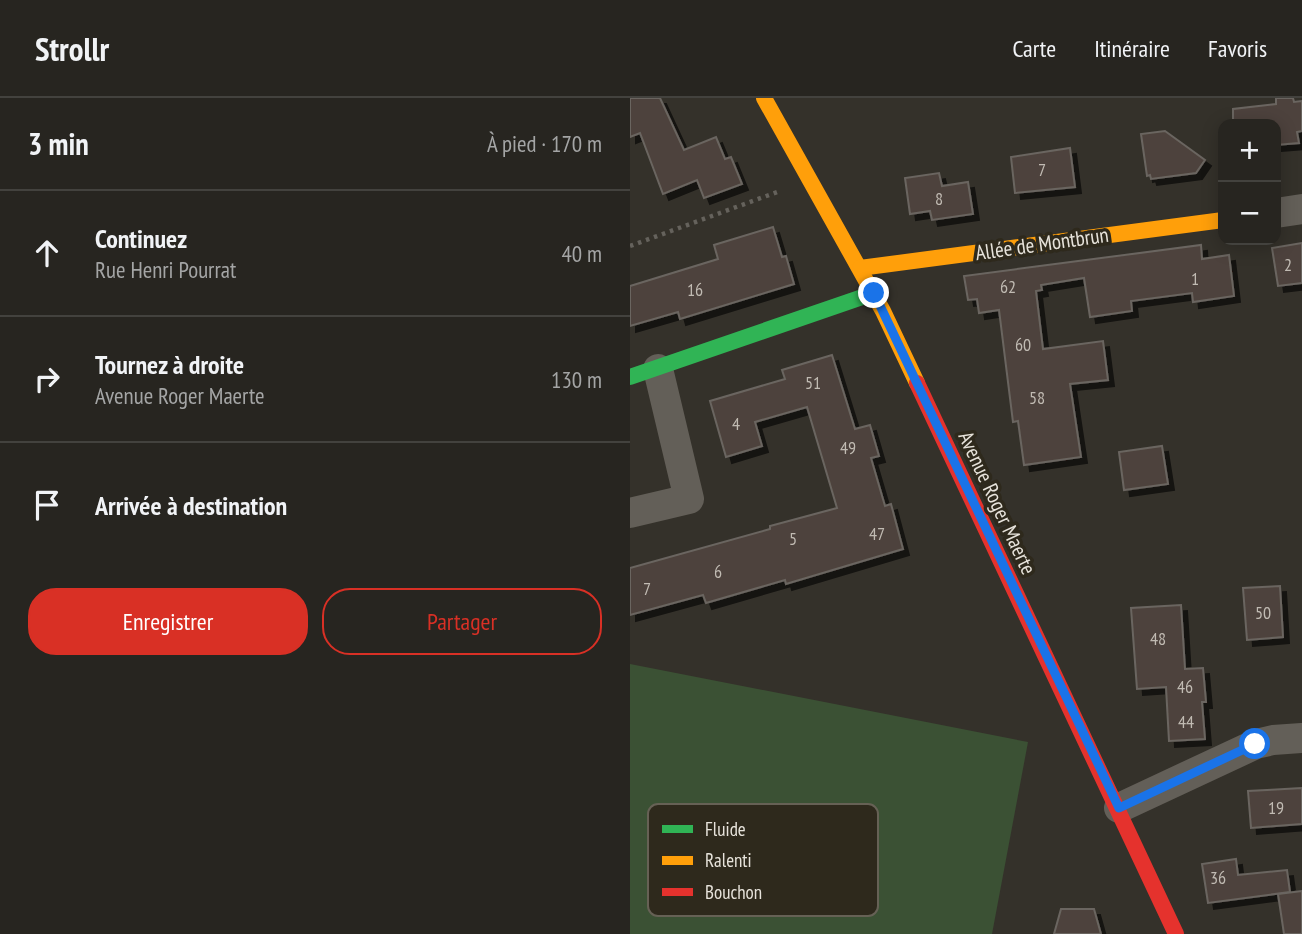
<!DOCTYPE html>
<html lang="fr">
<head>
<meta charset="utf-8">
<style>
  :root { --surface:#272520; --page:#33312d; --text:#f1f3f6; --muted:#a4a5a5; --line:#43423e; --accent:#d93025 }
  body { margin:0; font-family:"PT Sans Narrow",sans-serif; background:var(--page); color:var(--text) }
  .controls { position:absolute; right:21px; top:21px; display:grid; overflow:hidden; border-radius:14px; box-shadow:0 4px 18px #0003 }
  .controls button { width:63px; height:63px; display:grid; place-items:center; padding:0; border:0; border-bottom:2px solid var(--line); background:var(--surface); color:var(--text); font:35px sans-serif }
  .stop { position:absolute; width:21px; height:21px; margin:-16px; border:5px solid #1a73e8; border-radius:50%; background:#fff }
  .stop.end { background:#1a73e8; border-color:#fff; box-shadow:0 2px 7px #0008 }
  .list { margin:0; padding:0; list-style:none }
  h2 { display:flex; justify-content:space-between; align-items:center; height:91px; margin:0; padding:0 28px; font-size:30px }
  h2 small { font-size:23px; font-weight:400; color:var(--muted) }
  .list li { display:grid; grid-template-columns:46px 1fr auto; gap:21px; align-items:center; box-sizing:border-box; height:126px; padding:0 28px; border-top:2px solid var(--line) }
  .list b { display:block; font-size:26px; white-space:nowrap }
  .list p { margin:0; font-size:23px; white-space:nowrap; color:var(--muted) }
  .list em { font-size:23px; font-style:normal; color:var(--muted) }
  .actions { display:flex; gap:14px; padding:21px 28px }
  .actions a { flex:1; padding:16px 0; border:2px solid var(--accent); border-radius:28px; text-align:center; font-size:24px; color:var(--accent) }
  .actions .main { background:var(--accent); color:#fff }
  .icon { flex:none; width:38px; height:38px; fill:none; stroke:currentColor; stroke-width:2; stroke-linecap:round; stroke-linejoin:round }
  .map { position:relative; flex:none; width:672px; height:836px; overflow:hidden }
  header { display:flex; align-items:center; gap:42px; box-sizing:border-box; height:98px; padding:0 35px; background:var(--surface); border-bottom:2px solid var(--line) }
  header strong { font-size:33px }
  nav { display:flex; gap:38px; margin-inline-start:auto; font-size:24px }
  main { display:flex }
  aside { flex:1; background:var(--surface) }
  .map>svg:first-child { display:block }
  .green { fill:#3b5134 }
  .building { fill:#4e433c; stroke:#6a6560; stroke-width:2; filter:url(#shadow) }
  .lines { fill:none; stroke-linecap:round; stroke-linejoin:round }
  .path { stroke:#65625c; stroke-width:4.5; stroke-dasharray:3.5 5; stroke-linecap:butt }
  .street { stroke:#635f58; stroke-width:30 }
  .fast { stroke:#30b455; stroke-width:16 }
  .slow { stroke:#ff9f0a; stroke-width:16 }
  .jam { stroke:#e5322d; stroke-width:16 }
  .route { stroke:#1a73e8; stroke-width:9 }
  .labels { text-anchor:middle; stroke-width:7; stroke-linejoin:round; paint-order:stroke }
  .number-label { font-size:18px; fill:#c1bbb3 }
  .street-label { font-size:21px; fill:#e7e3db; stroke:#2e291c }
  .key { fill:#2e291c; stroke:#666155; stroke-width:2 }
  .key-label { font-size:19px; fill:#e7e3db }
</style>
</head>
<body>
<header>
<strong>Strollr</strong>
<nav><a>Carte</a><a>Itinéraire</a><a>Favoris</a></nav>
</header>
<main>
<aside>
<h2>3 min<small>À pied · 170 m</small></h2>
<ul class="list">
<li><svg class="icon" aria-label="ahead" viewBox="0 0 24 24"><path d="M12 20V5M6 11l6-6 6 6"/></svg><div><b>Continuez</b><p>Rue Henri Pourrat</p></div><em>40 m</em></li>
<li><svg class="icon" aria-label="right" viewBox="0 0 24 24"><path d="M7 20v-9h11M14 6l5 5-5 5"/></svg><div><b>Tournez à droite</b><p>Avenue Roger Maerte</p></div><em>130 m</em></li>
<li><svg class="icon" aria-label="arrive" viewBox="0 0 24 24"><path d="M6 21V4h12l-3 4 3 4H6"/></svg><div><b>Arrivée à destination</b></div></li>
</ul>
<div class="actions"><a class="main">Enregistrer</a><a>Partager</a></div>
</aside>
<div class="map">
<svg width="672" height="836" viewBox="0 0 672 836">
  <defs>
    <filter id="shadow"><feDropShadow dx="6" dy="6" stdDeviation="0" flood-color="#0009"/></filter>
  </defs>
  <rect width="100%" height="100%" fill="#34312a"/>
  <path class="green" d="M0,566l398,78 -36,192h-362z"/>
  <g class="building">
    <path d="M0,0h30l24,52 32,-13 9,22 6,-2 11,27 -38,14 -7,-18 -34,14 -23,-61 -10,4z"/>
    <path d="M646,0h17l1,4 8,-1v30l-5,1 2,11 -23,2v-21h-43v-15l43,-5z"/>
    <path d="M535,33l40,29 -9,13 -45,6 -1,-4 -3,1 -6,-42z"/>
    <path d="M440,50l5,39 -60,6 -4,-36z"/>
    <path d="M309,75l3,13 26,-4 5,32 -41,6 -2,-9 -20,3 -5,-36z"/>
    <path d="M143,129l9,30 4,-1 8,28 -114,35 -2,-7 -48,14v-40l88,-27 -4,-14z"/>
    <path d="M672,145v40l-24,3 -6,-38z"/>
    <path d="M571,147l1,14 27,-4 5,41 -41,6 -1,-9 -61,8 1,10 -42,6 -6,-39 -43,7 1,5 -6,1 7,58 60,-8 5,39 -38,4 11,73 -57,8 -6,-44 -5,1 -14,-112 -20,3 -2,-14 -9,1 -4,-24z"/>
    <path d="M202,257l23,74 15,-4 9,31 -8,2 14,48 6,-2 12,45 -117,35 -1,-4 -79,23 -3,-8 -73,20v-47l140,-39v-3l67,-18 -30,-101 -52,15 7,24 -36,11 -16,-56 75,-22 -3,-9z"/>
    <path d="M532,348l6,38 -44,6 -5,-38z"/>
    <path d="M650,488l3,51 -36,3 -4,-52z"/>
    <path d="M551,507l4,64 18,-1 3,34h-4l3,37 -36,2 -3,-54 -29,2 -6,-81z"/>
    <path d="M672,690v36l-51,4 -3,-37z"/>
    <path d="M606,761l2,16 49,-5 3,22 -82,11 -6,-39z"/>
    <path d="M672,793v43h-18l-6,-40z"/>
    <path d="M431,811h33l7,25h-47z"/>
  </g>
  <g class="lines">
    <path class="path" d="M0,148l150,-55"/>
    <g class="street">
      <path d="M646,115l26,-4"/>
      <path d="M0,415l59,-14 -31,-130"/>
      <path d="M489,710l137,-64 17,-4 29,-2"/>
    </g>
    <path class="fast" d="M0,279l244,-84"/>
    <g class="slow">
      <path d="M134,0l119,213 34,72"/>
      <path d="M230,170l363,-48"/>
    </g>
    <path class="jam" d="M287,285l259,551"/>
  </g>
  <g class="lines">
    <path class="route" d="M244,195l245,515 136,-64"/>
  </g>
  <g class="labels">
    <g class="number-label">
      <text x="412" y="78">7</text>
      <text x="309" y="107">8</text>
      <text x="658" y="173">2</text>
      <text x="565" y="187">1</text>
      <text x="378" y="195">62</text>
      <text x="65" y="198">16</text>
      <text x="393" y="253">60</text>
      <text x="183" y="291">51</text>
      <text x="407" y="306">58</text>
      <text x="106" y="332">4</text>
      <text x="218" y="356">49</text>
      <text x="247" y="442">47</text>
      <text x="163" y="447">5</text>
      <text x="88" y="480">6</text>
      <text x="17" y="497">7</text>
      <text x="633" y="521">50</text>
      <text x="528" y="547">48</text>
      <text x="555" y="595">46</text>
      <text x="556" y="630">44</text>
      <text x="646" y="716">19</text>
      <text x="588" y="786">36</text>
    </g>
    <g class="street-label">
      <text transform="translate(412 146) rotate(-8)" y="7">Allée de Montbrun</text>
      <text transform="translate(367 405) rotate(65)" y="7">Avenue Roger Maerte</text>
    </g>
  </g>
  <rect x="18" y="706" width="230" height="112" rx="10" class="key"/>
  <rect x="32" y="727" width="31" height="8" fill="#30b455"/>
  <rect x="32" y="758" width="31" height="9" fill="#ff9f0a"/>
  <rect x="32" y="790" width="31" height="8" fill="#e5322d"/>
  <g class="key-label">
    <text x="75" y="738">Fluide</text>
    <text x="75" y="769">Ralenti</text>
    <text x="75" y="801">Bouchon</text>
  </g>
</svg>
<div class="controls">
<button>+</button>
<button>−</button>
</div>
<div class="stop" style="left:625px;top:646px"></div>
<div class="stop end" style="left:244px;top:195px"></div>
</div>
</main>
</body>
</html>
